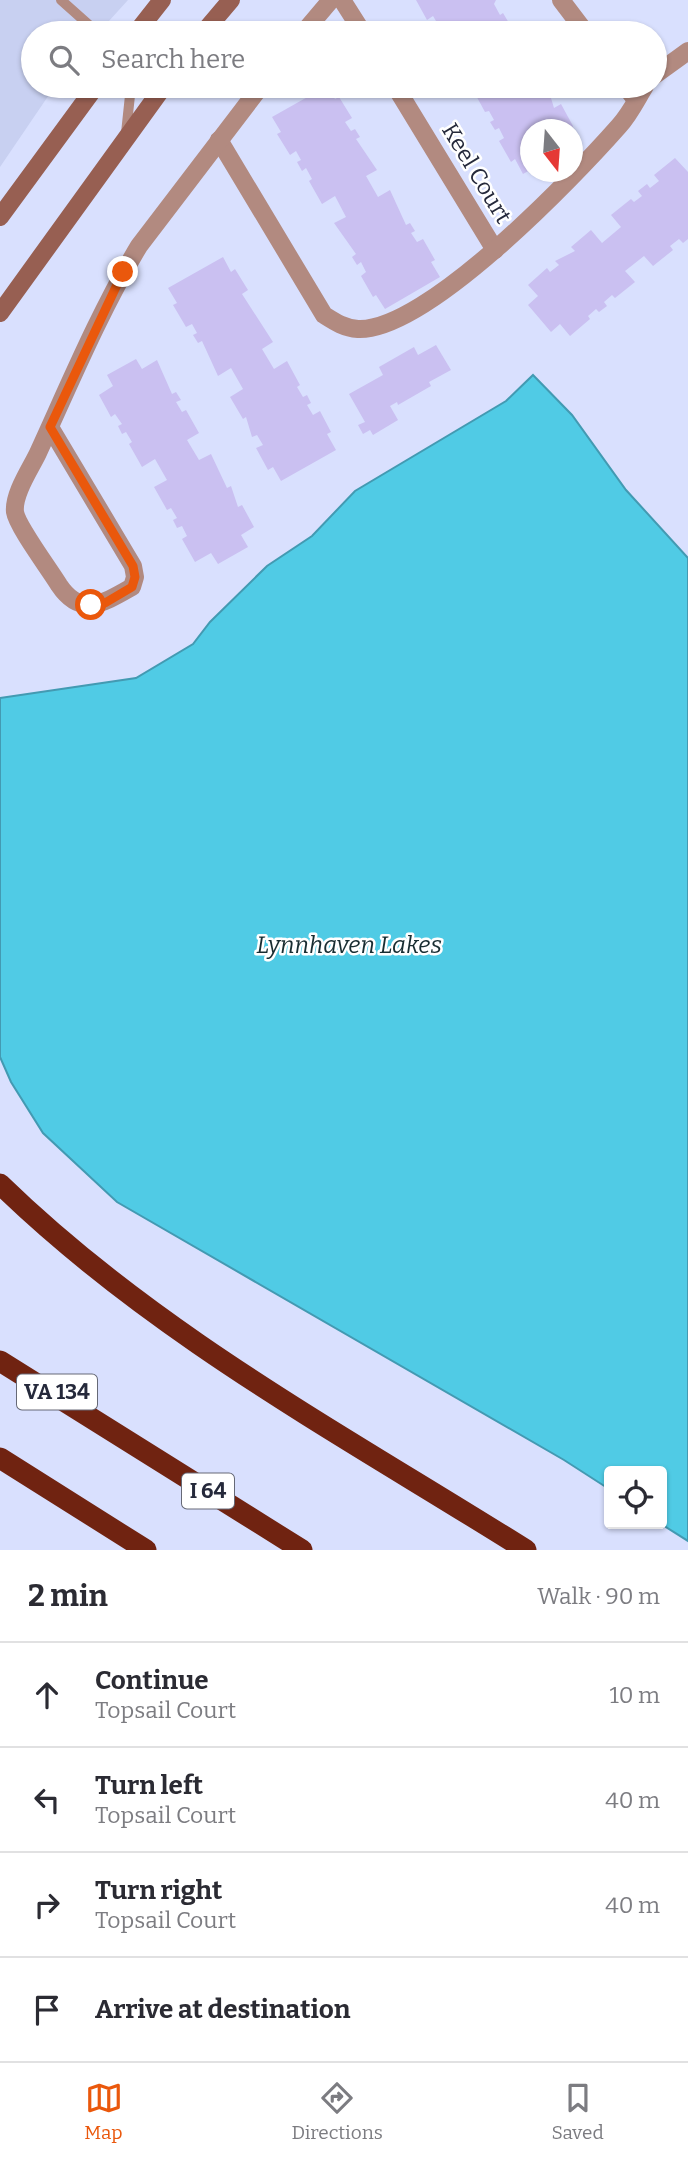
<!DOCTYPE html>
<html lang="en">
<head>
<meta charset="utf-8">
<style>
  :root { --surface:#fff; --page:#f7f7f7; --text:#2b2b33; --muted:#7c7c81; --line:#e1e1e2; --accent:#ea580c }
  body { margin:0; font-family:Bitter,serif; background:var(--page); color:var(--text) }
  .controls { position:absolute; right:21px; bottom:21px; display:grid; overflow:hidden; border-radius:7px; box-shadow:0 2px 5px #0004 }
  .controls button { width:63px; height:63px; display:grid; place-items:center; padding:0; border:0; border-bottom:2px solid var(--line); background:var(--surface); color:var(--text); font:35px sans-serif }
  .compass { position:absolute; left:520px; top:119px; width:63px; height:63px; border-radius:50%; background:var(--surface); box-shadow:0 2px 5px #0004; rotate:163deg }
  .stop { position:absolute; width:21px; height:21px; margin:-16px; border:5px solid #ea580c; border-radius:50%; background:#fff }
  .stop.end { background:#ea580c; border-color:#fff; box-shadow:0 2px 7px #0008 }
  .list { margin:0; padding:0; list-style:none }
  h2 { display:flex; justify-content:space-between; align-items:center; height:91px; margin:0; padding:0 28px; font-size:30px }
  h2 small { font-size:23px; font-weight:400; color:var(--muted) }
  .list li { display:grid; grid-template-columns:46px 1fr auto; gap:21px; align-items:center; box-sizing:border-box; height:105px; padding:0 28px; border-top:2px solid var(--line) }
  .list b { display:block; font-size:26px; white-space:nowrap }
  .list p { margin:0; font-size:23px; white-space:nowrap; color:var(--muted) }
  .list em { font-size:23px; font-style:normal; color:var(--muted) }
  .icon { flex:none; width:38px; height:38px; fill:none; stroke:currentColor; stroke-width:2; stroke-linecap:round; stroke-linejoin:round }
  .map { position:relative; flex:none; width:688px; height:1550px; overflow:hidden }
  .search { position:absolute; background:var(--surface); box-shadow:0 2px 5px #0004; left:21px; right:21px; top:21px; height:77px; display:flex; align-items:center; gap:18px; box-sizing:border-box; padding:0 24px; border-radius:38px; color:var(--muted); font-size:26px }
  .sheet { height:511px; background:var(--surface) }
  nav { display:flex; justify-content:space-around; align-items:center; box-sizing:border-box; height:98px; border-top:2px solid var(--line); background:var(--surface); font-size:19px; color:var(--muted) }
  nav a { display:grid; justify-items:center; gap:4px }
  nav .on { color:var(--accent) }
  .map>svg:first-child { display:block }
  .built { fill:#c8d0f1 }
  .water { fill:#50cbe5; stroke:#439ab2; stroke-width:2 }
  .building { fill:#cac0f1 }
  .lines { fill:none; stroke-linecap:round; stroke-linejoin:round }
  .service { stroke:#b28a80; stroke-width:10 }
  .minor { stroke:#b28a80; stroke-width:18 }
  .secondary { stroke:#975f52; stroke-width:18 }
  .motorway { stroke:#702311; stroke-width:21 }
  .route { stroke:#ea580c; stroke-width:9 }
  .labels { text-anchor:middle; stroke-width:5; stroke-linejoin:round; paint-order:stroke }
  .shield { fill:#fff; stroke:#666976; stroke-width:2 }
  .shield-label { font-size:21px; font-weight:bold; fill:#25293b }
  .street-label { font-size:23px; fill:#25293b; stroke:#fff }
  .water-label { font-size:24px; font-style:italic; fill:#182d32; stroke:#fff }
</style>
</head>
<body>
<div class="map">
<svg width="688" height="1550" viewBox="0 0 688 1550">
  <rect width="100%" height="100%" fill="#d9e0fe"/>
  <path class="built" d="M0,0h128l-30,33h-65v53h22l-55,81z"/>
  <path class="water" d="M533,375l39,40 54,75 62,68v983l-27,-17 1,-53h-53v18l-45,-29 -447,-258 -74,-69 -32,-51 -11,-25v-359l136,-20 57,-34 17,-22 57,-56 45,-30 43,-45 151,-90z"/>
  <g class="building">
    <path d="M416,0h80l-2,4 6,11 3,-2 12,20h-77l-3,-5 4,-2 -6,-10 -6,4z"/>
    <path d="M327,86l8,13 4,-2 13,21 -7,4 6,9 4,-2 5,8 -4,2 21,31 -11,6 12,21 12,-7 16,35 4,-2 5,8 -4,2 6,9 6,-3 12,21 -4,2 9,15 -55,32 -9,-14 -3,2 -12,-21 5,-4 -5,-10 -4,3 -5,-8 4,-3 -22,-31 12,-6 -11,-21 -13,8 -13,-23 3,-2 -6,-11 -4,3 -5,-9 4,-2 -5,-9 -6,4 -13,-21 4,-2 -9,-15z"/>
    <path d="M480,86l68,2 6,20 7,-4 12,22 -2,4h-41v40l-7,4 -8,-15 -4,3 -12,-21 5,-3 -5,-10 -4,2 -5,-8 4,-2 -5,-9 -4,1 -12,-22z"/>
    <path d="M675,158l13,14v67l-5,4 -4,-4 -9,7 3,4 -20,16 -9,-10 -19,15 10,11 -20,16 -3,-3 -8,7 3,4 -8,6 -3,-3 -8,7 2,3 -20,17 -10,-12 -9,8 -23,-27 10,-9 -10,-11 19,-17 3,4 9,-7 -4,-4 20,-10 -4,-4 20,-17 11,13 19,-16 -10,-12 20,-16 3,3 8,-6 -4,-5 9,-7 3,4 9,-7 -5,-6z"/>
    <path d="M223,257l8,15 4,-3 13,21 -6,4 31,48 -11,7 12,20 13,-8 13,24 -3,2 6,10 4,-2 4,8 -4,2 6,10 7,-4 11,21 -4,2 9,16 -55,31 -8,-14 -5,3 -12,-22 7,-3 -6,-10 -5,2 -6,-20 -3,2 -13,-22 13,-8 -12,-21 -13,8 -16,-35 -4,2 -5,-8 4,-2 -5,-9 -6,3 -13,-22 4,-2 -9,-15z"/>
    <path d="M436,345l15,25 -22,12 2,4 -33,19 -1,-3 -7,4 8,14 -25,15 -3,-5 -7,4 -5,-9 7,-3 -16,-28 34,-19 -4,-8 35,-20 4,8z"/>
    <path d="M136,359l6,10 15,-9 15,34 4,-2 5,8 -5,2 6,10 4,-2 13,23 -12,7 12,20 12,-6 16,34 4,-2 7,21 4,-2 12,22 -13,8 7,12 -30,17 -7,-11 -16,9 -13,-23 5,-3 -5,-10 -5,2 -4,-8 4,-2 -6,-10 -4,2 -13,-23 13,-7 -12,-21 -13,8 -13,-23 3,-2 -6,-10 -4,2 -4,-8 4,-2 -7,-10 -4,3 -12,-22 14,-9 -6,-11z"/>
  </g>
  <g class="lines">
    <g class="service">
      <path d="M61,0l37,33"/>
      <path d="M126,133l5,-47"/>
    </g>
    <g class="minor">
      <path d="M342,0l21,33"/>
      <path d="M561,0l25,33"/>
      <path d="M303,33l28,-33"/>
      <path d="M655,75l33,-24"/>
      <path d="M395,86l100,164"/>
      <path d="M625,86l11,14"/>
      <path d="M219,140l105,175c11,7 20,13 34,14 68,3 216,-152 261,-203 11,-12 18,-27 26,-40"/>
      <path d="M50,427l83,139 2,11 -3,10c-28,16 -51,31 -73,-2 -9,-15 -42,-59 -44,-73 -2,-18 16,-44 23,-59 32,-70 62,-142 101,-207l122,-160"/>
    </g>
    <g class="secondary">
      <path d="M136,33l26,-33"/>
      <path d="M203,33l28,-33"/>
      <path d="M0,217l96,-131"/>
      <path d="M0,313l164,-227"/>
    </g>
    <g class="motorway">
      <path d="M0,1184c154,150 345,252 526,366"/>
      <path d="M0,1361l302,189"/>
      <path d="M0,1458l146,92"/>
    </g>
  </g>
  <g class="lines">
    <path class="route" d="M91,605l14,-2 27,-16 3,-10 -2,-11 -83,-139 73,-155"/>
  </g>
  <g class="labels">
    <g class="shield">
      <rect x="17" y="1374.5" width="80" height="35" rx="5"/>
      <rect x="182" y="1473.5" width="52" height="35" rx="5"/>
    </g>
    <g class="shield-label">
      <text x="57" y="1399">VA 134</text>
      <text x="208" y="1498">I 64</text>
    </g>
    <g class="street-label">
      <text transform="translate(477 173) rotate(59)" y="8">Keel Court</text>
    </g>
    <g class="water-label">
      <text x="349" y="953">Lynnhaven Lakes</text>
    </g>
  </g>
</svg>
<div class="controls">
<button><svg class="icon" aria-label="locate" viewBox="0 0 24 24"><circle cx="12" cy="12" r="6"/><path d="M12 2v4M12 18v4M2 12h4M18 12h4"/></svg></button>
</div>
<svg class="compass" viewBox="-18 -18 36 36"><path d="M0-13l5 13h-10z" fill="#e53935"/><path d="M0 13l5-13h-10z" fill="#7c7c81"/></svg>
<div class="stop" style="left:91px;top:605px"></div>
<div class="stop end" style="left:123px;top:272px"></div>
<div class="search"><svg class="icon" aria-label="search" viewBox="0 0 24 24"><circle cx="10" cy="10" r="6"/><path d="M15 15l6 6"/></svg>Search here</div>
</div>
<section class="sheet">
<h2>2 min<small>Walk · 90 m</small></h2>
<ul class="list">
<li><svg class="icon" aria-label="ahead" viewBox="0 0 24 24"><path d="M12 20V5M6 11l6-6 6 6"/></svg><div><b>Continue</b><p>Topsail Court</p></div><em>10 m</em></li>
<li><svg class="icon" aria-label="left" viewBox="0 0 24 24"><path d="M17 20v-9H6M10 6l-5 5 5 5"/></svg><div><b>Turn left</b><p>Topsail Court</p></div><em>40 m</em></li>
<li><svg class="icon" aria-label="right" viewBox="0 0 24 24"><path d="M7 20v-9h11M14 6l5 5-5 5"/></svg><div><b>Turn right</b><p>Topsail Court</p></div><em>40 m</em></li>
<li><svg class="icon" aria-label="arrive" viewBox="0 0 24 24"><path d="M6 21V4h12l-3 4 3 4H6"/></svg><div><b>Arrive at destination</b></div></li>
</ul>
</section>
<nav>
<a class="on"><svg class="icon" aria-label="map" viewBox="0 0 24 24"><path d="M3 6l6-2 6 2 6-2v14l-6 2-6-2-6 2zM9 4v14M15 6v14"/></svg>Map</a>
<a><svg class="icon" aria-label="directions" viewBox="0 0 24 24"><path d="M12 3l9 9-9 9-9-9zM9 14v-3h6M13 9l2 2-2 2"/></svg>Directions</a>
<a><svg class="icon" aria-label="saved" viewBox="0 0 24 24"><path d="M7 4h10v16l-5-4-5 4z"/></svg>Saved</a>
</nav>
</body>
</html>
